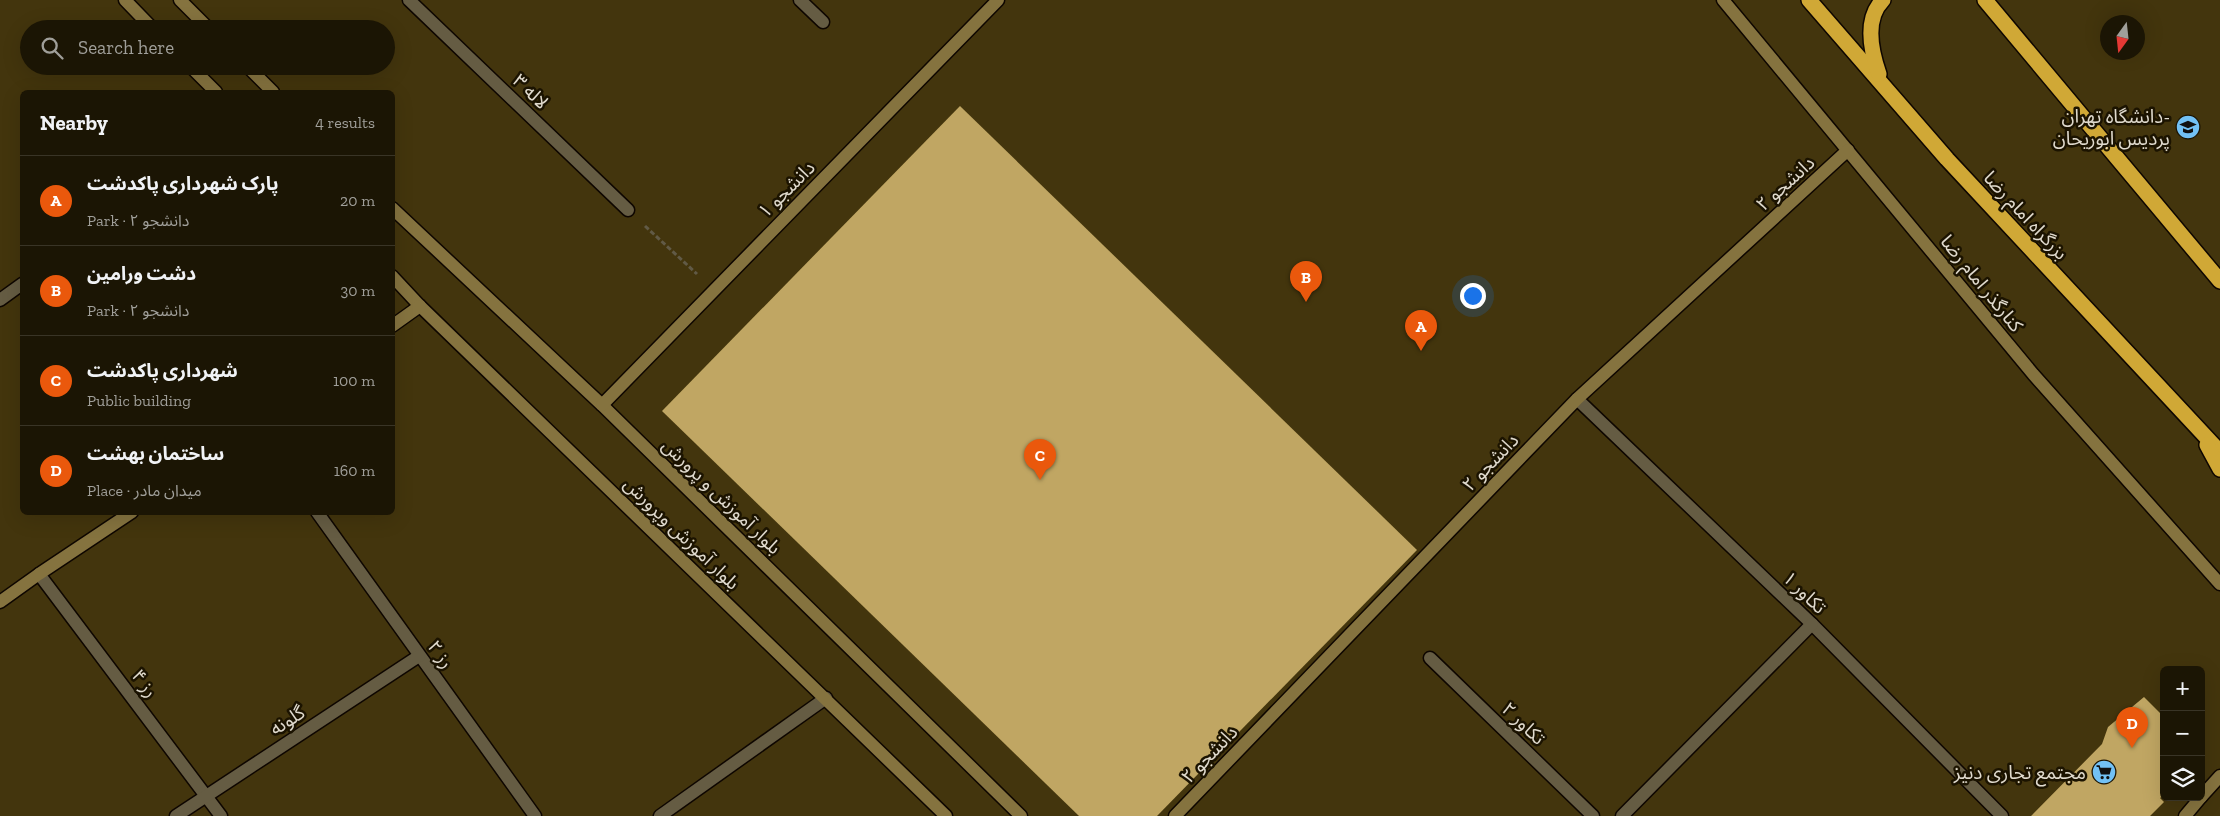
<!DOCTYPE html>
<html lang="en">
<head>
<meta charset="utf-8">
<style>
  :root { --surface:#1b1504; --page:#241e0e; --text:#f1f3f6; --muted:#a09f9a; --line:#393426; --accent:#ea580c }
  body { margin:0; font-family:"Zilla Slab","Noto Sans Arabic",serif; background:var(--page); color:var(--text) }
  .controls { position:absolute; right:15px; bottom:15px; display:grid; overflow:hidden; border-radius:8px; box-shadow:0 5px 20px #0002 }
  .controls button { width:45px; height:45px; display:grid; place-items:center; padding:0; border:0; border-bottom:1px solid var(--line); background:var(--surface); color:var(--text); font:25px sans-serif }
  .compass { position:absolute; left:2100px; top:15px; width:45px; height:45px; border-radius:50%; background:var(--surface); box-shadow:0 5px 20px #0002; rotate:195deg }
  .you { position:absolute; left:1472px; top:295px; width:18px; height:18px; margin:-12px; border:4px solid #fff; border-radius:50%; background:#1a73e8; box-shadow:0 0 0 8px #1a73e833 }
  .badge { display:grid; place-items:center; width:32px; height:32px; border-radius:50%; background:var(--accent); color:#fff; font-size:16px; font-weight:700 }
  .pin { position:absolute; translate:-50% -41px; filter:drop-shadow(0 1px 2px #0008) }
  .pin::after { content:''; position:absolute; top:26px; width:18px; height:15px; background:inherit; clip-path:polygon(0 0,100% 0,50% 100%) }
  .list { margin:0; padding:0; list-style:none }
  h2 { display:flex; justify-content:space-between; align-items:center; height:65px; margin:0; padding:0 20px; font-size:21px }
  h2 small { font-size:16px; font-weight:400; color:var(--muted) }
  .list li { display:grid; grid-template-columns:32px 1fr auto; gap:15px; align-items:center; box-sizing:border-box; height:90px; padding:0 20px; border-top:1px solid var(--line) }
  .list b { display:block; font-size:19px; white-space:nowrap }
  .list p { margin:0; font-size:16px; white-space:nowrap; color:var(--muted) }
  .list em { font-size:16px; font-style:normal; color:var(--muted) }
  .icon { flex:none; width:28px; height:28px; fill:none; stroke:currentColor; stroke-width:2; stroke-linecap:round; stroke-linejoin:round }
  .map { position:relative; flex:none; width:2220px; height:816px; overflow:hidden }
  .search { position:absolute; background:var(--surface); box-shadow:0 5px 20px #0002; left:20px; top:20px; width:375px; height:55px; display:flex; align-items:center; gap:12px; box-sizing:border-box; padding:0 18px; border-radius:28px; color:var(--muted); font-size:19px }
  .panel { position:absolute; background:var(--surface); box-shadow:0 5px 20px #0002; left:20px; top:90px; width:375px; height:425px; border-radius:8px }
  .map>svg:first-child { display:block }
  .green { fill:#43350d; fill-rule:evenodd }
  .building { fill:#c0a663 }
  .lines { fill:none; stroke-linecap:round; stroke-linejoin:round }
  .street-casing { stroke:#0e0600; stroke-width:15 }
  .secondary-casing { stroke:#0e0600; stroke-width:15 }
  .highway-casing { stroke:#0e0600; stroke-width:18 }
  .path { stroke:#615a46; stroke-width:3; stroke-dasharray:5 2.5; stroke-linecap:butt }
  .street { stroke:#655c43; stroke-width:12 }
  .secondary { stroke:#85733f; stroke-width:12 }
  .highway { stroke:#d0a836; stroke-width:15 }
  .labels { text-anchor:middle; stroke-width:5; stroke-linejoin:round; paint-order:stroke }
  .street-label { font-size:19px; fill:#e0dacd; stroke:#1b1300 }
  .poi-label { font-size:19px; fill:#e0dacd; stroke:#1b1300; text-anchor:end }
</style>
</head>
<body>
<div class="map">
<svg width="2220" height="816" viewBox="0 0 2220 816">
  <rect width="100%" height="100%" fill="#241c05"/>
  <path class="green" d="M0,0h2220v816h-2220zM2108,22h30v30h-30zM29,29h357v37h-357zM22,92h370v420h-370zM2164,670h37v127h-37z"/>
  <g class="building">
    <path d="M960,106l457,444 -260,266h-78l-417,-405z"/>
    <path d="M2144,697l20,20v78l-4,3 4,4 -14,14h-119l71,-72 6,-17z"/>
  </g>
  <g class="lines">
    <g class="street-casing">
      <g id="street">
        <path d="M409,0l219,210"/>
        <path d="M800,0l23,22"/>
        <path d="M0,300l22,-16"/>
        <path d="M1577,399l235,225 190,192"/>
        <path d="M317,512l218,304"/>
        <path d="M39,574l182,242"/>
        <path d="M1430,658l163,158"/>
        <path d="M176,816l243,-160"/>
        <path d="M660,816l166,-118"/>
        <path d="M1622,816l190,-192"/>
      </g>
    </g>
    <g class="secondary-casing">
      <g id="secondary">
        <path d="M125,0l28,29"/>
        <path d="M180,0l29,29"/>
        <path d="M1723,0l310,374 187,210"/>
        <path d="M190,66l26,26"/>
        <path d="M247,66l26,26"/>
        <path d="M392,208l210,197 419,411"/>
        <path d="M392,276l28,30 526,510"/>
        <path d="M392,326l28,-20"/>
        <path d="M602,405l396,-405"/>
        <path d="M0,602l39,-28 93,-62"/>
        <path d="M2201,797l19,-21"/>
        <path d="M1175,816l402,-417 271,-249"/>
        <path d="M2185,816l16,-19"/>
      </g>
    </g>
    <g class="highway-casing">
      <g id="highway">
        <path d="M1809,0l138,159 273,293"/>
        <path d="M1985,0l235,281"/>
        <path d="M1879,74c-8,-23 -15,-55 4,-74"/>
        <path d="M2207,445l13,24"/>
      </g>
    </g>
    <path class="path" d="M645,226l52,48"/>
    <use href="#street" class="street"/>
    <use href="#secondary" class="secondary"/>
    <use href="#highway" class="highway"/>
  </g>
  <defs>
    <g id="university-disc" transform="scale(1.25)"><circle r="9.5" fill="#72c1f5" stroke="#1b1300"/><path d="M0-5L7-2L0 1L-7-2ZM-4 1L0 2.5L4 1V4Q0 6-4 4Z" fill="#111"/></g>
    <g id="supermarket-disc" transform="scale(1.25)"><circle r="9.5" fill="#72c1f5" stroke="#1b1300"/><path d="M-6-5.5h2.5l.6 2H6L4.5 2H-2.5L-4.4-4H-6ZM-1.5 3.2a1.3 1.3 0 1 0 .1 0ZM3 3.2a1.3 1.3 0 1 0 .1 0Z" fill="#111"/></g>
  </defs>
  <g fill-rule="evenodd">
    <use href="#university-disc" x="2188" y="127"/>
    <use href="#supermarket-disc" x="2104" y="772"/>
  </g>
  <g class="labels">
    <g class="street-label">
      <text transform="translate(531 91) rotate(44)" y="7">لاله ۳</text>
      <text transform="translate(1785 183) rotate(-42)" y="7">دانشجو ۲</text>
      <text transform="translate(786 189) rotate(-45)" y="7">دانشجو ۱</text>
      <text transform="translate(2026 215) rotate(47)" y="7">بزرگراه امام رضا</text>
      <text transform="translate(1982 283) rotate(51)" y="7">کنارگذر امام رضا</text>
      <text transform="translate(1490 462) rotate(-46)" y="7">دانشجو ۲</text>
      <text transform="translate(722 496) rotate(44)" y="7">بلوار آموزش و پرورش</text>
      <text transform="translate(682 533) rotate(44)" y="7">بلوار آموزش وپرورش</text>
      <text transform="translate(1805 592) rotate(44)" y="7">تکاور ۱</text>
      <text transform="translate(441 654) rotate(54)" y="7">رز ۲</text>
      <text transform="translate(145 683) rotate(53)" y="7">رز ۴</text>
      <text transform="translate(287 720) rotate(-33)" y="7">گلونه</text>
      <text transform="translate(1524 723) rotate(44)" y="7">تکاور ۲</text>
      <text transform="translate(1209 754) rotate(-46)" y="7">دانشجو ۲</text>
    </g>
    <g class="poi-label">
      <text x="2170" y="123">دانشگاه تهران-<tspan x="2170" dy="22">پردیس ابوریحان</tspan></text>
      <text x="2086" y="779">مجتمع تجاری دنیز</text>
    </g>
  </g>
</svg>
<div class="controls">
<button>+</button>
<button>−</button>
<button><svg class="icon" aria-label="layers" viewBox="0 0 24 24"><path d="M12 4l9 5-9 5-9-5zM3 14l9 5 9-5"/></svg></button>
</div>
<svg class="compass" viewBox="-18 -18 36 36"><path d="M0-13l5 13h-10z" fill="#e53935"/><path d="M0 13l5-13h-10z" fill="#a09f9a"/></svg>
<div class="you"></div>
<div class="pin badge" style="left:1421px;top:351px">A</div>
<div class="pin badge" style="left:1306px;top:302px">B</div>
<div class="pin badge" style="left:1040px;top:480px">C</div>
<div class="pin badge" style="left:2132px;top:748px">D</div>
<div class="search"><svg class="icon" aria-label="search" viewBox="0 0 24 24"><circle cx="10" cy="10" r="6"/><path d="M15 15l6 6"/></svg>Search here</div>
<section class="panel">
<h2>Nearby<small>4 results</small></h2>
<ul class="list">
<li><span class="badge">A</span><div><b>پارک شهرداری پاکدشت</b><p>Park · دانشجو ۲</p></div><em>20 m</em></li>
<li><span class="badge">B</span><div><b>دشت ورامین</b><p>Park · دانشجو ۲</p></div><em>30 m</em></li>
<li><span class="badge">C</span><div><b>شهرداری پاکدشت</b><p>Public building</p></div><em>100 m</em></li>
<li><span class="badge">D</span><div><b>ساختمان بهشت</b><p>Place · میدان مادر</p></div><em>160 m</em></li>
</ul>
</section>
</div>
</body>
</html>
